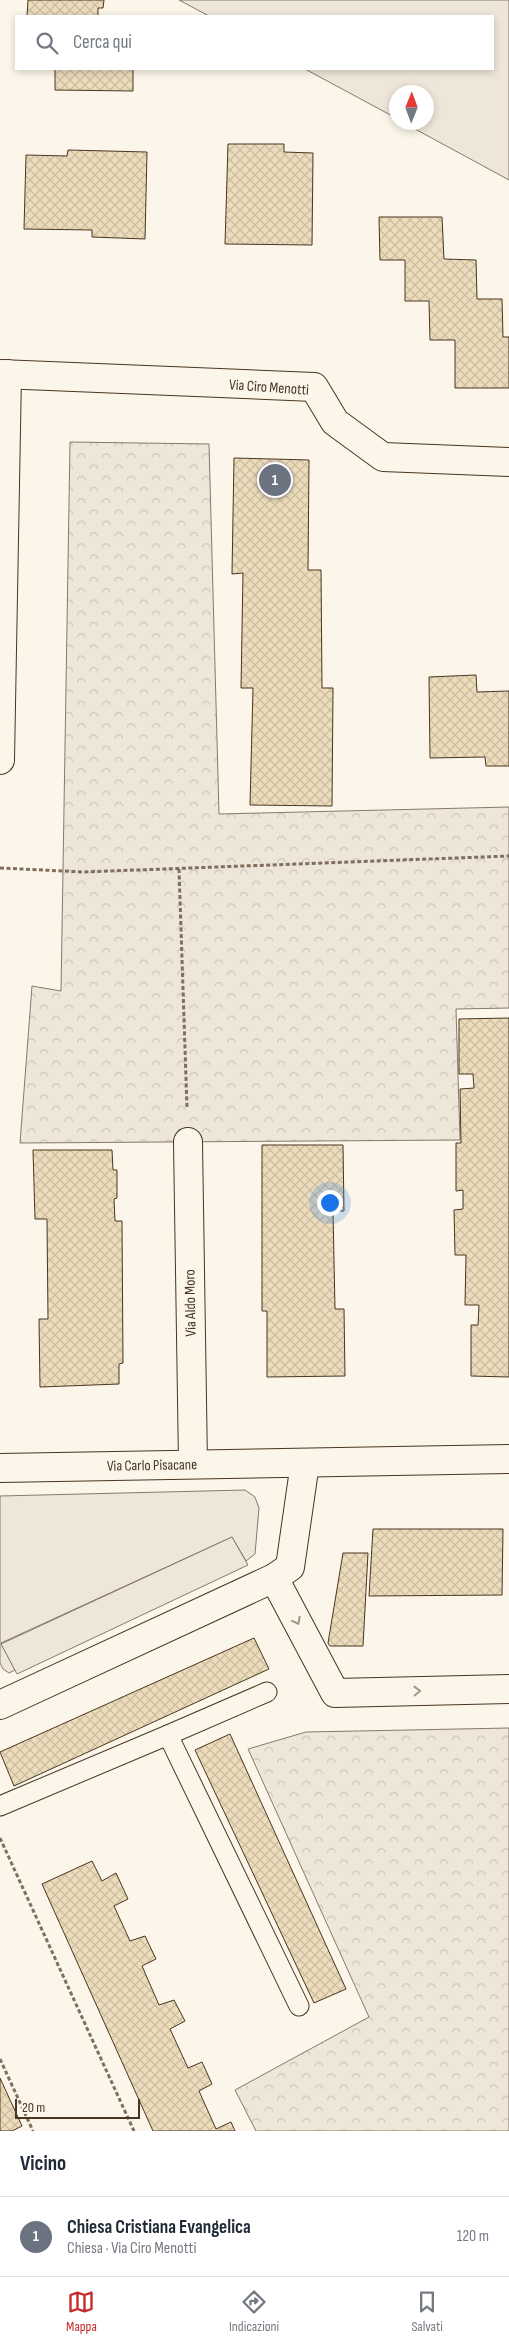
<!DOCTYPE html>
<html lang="it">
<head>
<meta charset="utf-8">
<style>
  :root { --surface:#fff; --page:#f2f2f3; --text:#1f2937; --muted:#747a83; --line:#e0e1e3; --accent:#c62828 }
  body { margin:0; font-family:"Sofia Sans Condensed",sans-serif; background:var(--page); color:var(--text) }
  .compass { position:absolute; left:389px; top:85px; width:45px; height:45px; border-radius:50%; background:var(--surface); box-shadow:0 2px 8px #0003; rotate:1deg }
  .scale { position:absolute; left:15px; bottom:12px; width:125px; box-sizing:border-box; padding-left:5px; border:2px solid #4a3520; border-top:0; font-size:14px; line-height:18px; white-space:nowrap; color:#4a3520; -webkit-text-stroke:4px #fbf6e9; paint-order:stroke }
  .you { position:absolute; left:329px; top:1202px; width:18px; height:18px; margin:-12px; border:4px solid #fff; border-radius:50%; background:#1a73e8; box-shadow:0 0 0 8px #1a73e833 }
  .badge { display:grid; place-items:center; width:32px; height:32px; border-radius:50%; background:var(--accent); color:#fff; font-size:16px; font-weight:700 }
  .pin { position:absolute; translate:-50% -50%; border:2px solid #fff; box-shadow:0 1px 5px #0006 }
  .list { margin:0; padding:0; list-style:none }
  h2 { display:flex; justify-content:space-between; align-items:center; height:65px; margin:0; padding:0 20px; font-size:21px }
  h2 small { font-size:16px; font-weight:400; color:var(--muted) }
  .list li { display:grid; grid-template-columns:32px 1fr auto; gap:15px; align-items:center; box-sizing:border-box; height:80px; padding:0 20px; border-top:1px solid var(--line) }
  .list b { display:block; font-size:19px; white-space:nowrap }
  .list p { margin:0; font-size:16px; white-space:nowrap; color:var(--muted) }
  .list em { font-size:16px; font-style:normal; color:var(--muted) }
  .icon { flex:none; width:28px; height:28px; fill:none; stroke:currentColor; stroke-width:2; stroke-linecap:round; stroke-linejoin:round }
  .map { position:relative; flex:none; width:509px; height:2131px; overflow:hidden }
  .search { position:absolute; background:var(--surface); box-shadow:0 2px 8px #0003; left:15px; right:15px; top:15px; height:55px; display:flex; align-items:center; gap:12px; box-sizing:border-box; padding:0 18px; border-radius:0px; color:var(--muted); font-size:19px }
  .sheet { height:145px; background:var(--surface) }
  nav { display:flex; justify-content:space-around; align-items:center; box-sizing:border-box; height:70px; border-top:1px solid var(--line); background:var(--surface); font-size:14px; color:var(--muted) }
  nav a { display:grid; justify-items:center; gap:2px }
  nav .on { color:var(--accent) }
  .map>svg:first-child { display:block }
  .green { fill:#ede6d9; stroke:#887966 }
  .park { fill:url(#park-crowns); stroke:#887966 }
  .parking { fill:#ede7d9; stroke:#887966 }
  .building { fill:url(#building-cross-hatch); stroke:#4a3520 }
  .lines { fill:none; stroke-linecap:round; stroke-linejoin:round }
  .service-casing { stroke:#4a3520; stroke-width:21 }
  .minor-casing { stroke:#4a3520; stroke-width:30 }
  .path { stroke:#7f6f5c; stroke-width:3; stroke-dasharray:4 2.5; stroke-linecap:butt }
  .service { stroke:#fbf6e9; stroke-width:19 }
  .minor { stroke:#fbf6e9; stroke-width:28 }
  .oneway { stroke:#a29684 }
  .labels { text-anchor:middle; stroke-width:4; stroke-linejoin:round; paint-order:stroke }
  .street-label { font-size:15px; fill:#4a3520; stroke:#fbf6e9 }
</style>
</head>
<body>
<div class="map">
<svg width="509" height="2131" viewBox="0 0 509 2131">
  <defs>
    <pattern id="park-crowns" width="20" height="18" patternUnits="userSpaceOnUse" patternTransform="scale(1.25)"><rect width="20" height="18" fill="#ede6d9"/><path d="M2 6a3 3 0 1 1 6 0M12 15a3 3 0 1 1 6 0" fill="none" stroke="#cdc6ba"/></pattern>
    <pattern id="building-cross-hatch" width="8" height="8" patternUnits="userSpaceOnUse" patternTransform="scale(1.25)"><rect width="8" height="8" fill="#ecdcbc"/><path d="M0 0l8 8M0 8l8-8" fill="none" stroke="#ccbda1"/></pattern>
  </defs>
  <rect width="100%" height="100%" fill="#fbf6e9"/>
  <g class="green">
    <path d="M179,0h330v180l-105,-57 22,-1v-30h-30v26l-91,-49h188v-53h-284z"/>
    <path d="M245,1490l10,7 4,11 -4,46 -9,7 -14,-24 -231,106 14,27 -6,3 -6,-4 -3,-6v-167z"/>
  </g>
  <g class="park">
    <path d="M70,442l139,2 10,370 290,-7v201l-53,1 4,131 -440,3 12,-157 29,5z"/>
    <path d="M509,1728v403h-253l-21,-41 134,-73 -121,-268 58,-17z"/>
  </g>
  <path class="parking" d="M232,1537l16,28 -231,109 -16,-30z"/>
  <g class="building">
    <path d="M28,0h76l-1,8h-5v8h-71z"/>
    <path d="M55,69h78v22l-78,-1z"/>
    <path d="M228,144h56v8l29,1 -1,92 -87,-1z"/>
    <path d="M68,150l79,2 -2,87 -53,-2v-7l-68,-1 2,-74 41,1z"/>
    <path d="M379,217h63l2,42 32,1 1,39h25l1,38h6v51h-54v-48h-25l-1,-39h-24v-41h-25z"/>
    <path d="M234,458l75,2 -1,110h13l1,118h11l-1,118 -82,-1 3,-117h-12l2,-115 -11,1z"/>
    <path d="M476,675l1,17 32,-1v75h-23l-1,-9 -55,1 -1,-81z"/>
    <path d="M509,1018v359l-38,-1v-51h7l1,-20h-14l1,-50h-11l-1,-45 9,-1v-19l-7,1v-48h5l-1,-54 14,-1 -1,-14h-14v-55z"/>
    <path d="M262,1145h81l1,66h-11l2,98h9l1,67 -78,1v-66h-5z"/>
    <path d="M33,1150h79l1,20h4v28l-3,1 1,22h7l1,142 -4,1v20l-79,3 -1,-68h9l-1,-100h-12z"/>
    <path d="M373,1529h130l-1,66 -133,1z"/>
    <path d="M343,1553h25l-5,93h-33l-2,-3z"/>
    <path d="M254,1638l15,31 -255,117 -14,-34z"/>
    <path d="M230,1734l116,255 -32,14 -119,-253z"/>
    <path d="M92,1861l10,20 14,-8 12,26 -14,7 16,35 15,-5 11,23 -14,7 17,39 15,-5 11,21 -15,8 18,39 14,-6 10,22 -13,7 17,38 15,-7 4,9h-82l-111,-247z"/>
    <path d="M0,2078l22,48 -10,5h-12z"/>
  </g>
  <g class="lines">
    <g class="service-casing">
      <g id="service">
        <path d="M168,1735l99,-43"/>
        <path d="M0,1806l168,-71 131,271"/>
      </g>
    </g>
    <g class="minor-casing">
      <g id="minor">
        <path d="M0,374l314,13 21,35 48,35 126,5"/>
        <path d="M0,760l7,-386"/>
        <path d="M188,1142l5,322"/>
        <path d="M0,1468l509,-9"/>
        <path d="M274,1578l61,115 174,-4"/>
        <path d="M0,1705l274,-127 16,-11 15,-104"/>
      </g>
    </g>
    <g class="path">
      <path d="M0,868l84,4 425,-16"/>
      <path d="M179,869l8,239"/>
      <path d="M0,1838l134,293"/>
      <path d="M0,2059l33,72"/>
    </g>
    <use href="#service" class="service"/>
    <use href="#minor" class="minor"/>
  </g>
  <defs><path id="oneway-chevron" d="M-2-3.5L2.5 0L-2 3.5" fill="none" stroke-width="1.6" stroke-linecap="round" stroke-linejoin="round" transform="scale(1.25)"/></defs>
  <g class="oneway">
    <use href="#oneway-chevron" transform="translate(297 1621) rotate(62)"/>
    <use href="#oneway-chevron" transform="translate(417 1691) rotate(-1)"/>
  </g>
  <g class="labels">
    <g class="street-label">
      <text transform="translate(269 387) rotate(4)" y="5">Via Ciro Menotti</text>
      <text transform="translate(190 1303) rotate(-91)" y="5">Via Aldo Moro</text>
      <text transform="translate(152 1465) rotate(-1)" y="5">Via Carlo Pisacane</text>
    </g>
  </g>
</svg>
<svg class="compass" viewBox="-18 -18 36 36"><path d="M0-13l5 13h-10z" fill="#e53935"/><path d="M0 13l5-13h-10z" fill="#747a83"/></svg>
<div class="scale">20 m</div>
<div class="you"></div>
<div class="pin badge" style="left:275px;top:480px;background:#6b7280">1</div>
<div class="search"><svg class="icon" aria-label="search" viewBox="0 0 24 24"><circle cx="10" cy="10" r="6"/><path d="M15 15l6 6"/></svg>Cerca qui</div>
</div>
<section class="sheet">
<h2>Vicino<small></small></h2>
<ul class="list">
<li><span class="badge" style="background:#6b7280">1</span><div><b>Chiesa Cristiana Evangelica</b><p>Chiesa · Via Ciro Menotti</p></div><em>120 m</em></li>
</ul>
</section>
<nav>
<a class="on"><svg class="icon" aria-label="map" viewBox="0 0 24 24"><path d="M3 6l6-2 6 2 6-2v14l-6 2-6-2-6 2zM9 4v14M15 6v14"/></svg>Mappa</a>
<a><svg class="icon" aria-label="directions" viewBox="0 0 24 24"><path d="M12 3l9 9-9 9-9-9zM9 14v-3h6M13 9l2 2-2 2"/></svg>Indicazioni</a>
<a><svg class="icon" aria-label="saved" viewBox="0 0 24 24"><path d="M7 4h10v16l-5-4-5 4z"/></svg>Salvati</a>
</nav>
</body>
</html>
